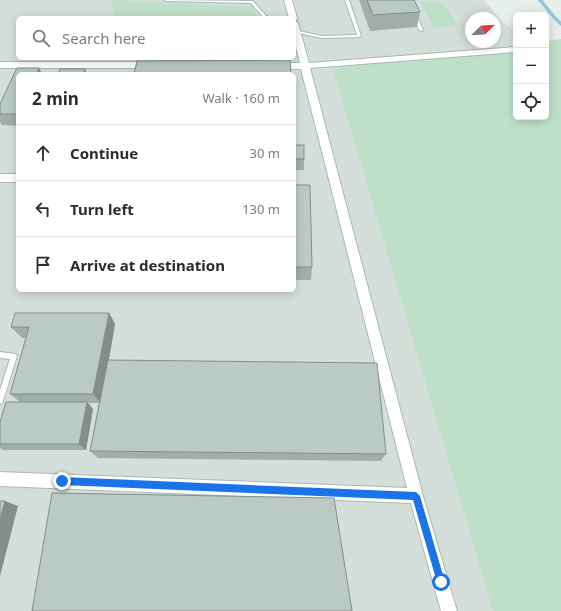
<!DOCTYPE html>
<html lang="en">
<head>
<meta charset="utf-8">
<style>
  :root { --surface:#fff; --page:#f7f7f7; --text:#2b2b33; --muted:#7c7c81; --line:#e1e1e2 }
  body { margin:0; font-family:"Noto Sans",sans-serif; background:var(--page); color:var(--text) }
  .controls { position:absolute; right:12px; top:12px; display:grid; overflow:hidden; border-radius:6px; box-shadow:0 2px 10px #0003 }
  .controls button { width:36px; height:36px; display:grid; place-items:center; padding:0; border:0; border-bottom:1px solid var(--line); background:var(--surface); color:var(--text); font:20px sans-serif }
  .compass { position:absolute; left:465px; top:12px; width:36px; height:36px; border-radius:50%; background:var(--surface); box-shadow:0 2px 10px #0003; rotate:66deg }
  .stop { position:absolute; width:12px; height:12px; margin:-9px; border:3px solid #1a73e8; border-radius:50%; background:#fff }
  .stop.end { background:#1a73e8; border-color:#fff; box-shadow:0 1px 4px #0008 }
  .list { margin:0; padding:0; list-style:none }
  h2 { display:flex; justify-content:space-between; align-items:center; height:52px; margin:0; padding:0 16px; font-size:17px }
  h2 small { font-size:13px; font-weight:400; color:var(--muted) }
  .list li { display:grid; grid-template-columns:26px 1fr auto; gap:12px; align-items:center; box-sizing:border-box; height:56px; padding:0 16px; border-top:1px solid var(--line) }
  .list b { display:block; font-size:15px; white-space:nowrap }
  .list em { font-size:13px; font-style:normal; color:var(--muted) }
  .icon { flex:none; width:22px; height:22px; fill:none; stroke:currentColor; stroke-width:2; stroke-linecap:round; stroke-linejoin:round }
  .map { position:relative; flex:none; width:561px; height:611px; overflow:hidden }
  .search { position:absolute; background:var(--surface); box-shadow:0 2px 10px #0003; left:16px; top:16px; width:280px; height:44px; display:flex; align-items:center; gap:10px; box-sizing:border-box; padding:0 14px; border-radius:6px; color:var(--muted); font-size:15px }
  .panel { position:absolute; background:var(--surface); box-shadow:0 2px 10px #0003; left:16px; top:72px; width:280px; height:220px; border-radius:6px }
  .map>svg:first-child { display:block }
  .built { fill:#d4dfda; fill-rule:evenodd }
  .green { fill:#bfe0c8 }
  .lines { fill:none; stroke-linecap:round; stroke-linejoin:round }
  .stream { stroke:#8ec9d4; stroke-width:3.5 }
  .service-casing { stroke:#a8b8b2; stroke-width:2 }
  .minor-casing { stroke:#a8b8b2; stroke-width:2 }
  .service { fill:#fff; fill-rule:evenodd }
  .minor { fill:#fff; fill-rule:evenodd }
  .wall { fill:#a1aea9 }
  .shaded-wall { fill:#838d89 }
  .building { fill:#bbcac4; stroke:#838d89 }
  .route { fill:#1a73e8 }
</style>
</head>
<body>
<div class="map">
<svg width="561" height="611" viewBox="0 0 561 611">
  <rect width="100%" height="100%" fill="#e6efeb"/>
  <path class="built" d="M0,0h484l18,22 14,9v86h30l15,494h-561zM18,18h276v40h-276zM471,18h24v24h-24zM18,74h276v216h-276z"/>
  <g class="green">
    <path d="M111,0l141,7 7,11h-144z"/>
    <path d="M436,1l11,7 11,17 -24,3 -14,-26z"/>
    <path d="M561,39v572h-68l-160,-542 183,-24v72h30v-76z"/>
  </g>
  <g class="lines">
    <path class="stream" d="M540,0l14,17 7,7"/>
    <g class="service-casing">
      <g id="service">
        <path d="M164,0l88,1h1l15,17h-4l-13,-15 -85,-2z"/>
        <path d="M345,0h4l12,36 -1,1 -38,1 -28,-6v-2l28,6 35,-1z"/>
        <path d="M414,15l3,1 6,14 -1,1 -3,-1 -6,-14z"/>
        <path d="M0,352l16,2 1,2 -14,45 -1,2 -2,1v-14l10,-31 -10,-1z"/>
      </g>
    </g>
    <g class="minor-casing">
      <g id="minor">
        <path d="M284,0h8l5,18 -1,2h-2v-2h-5z"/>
        <path d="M294,21l4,2 11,40 207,-16 -1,5 -205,16 113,428 34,115h-16l-30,-108 -411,-17v-14l407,16 -106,-419h-26l-4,-3 4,-3h25l-6,-24z"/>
        <path d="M0,62h151l4,3 -4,3h-151z"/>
        <rect x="0" y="174" width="18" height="8"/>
      </g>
    </g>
    <use href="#service" class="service"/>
    <use href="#minor" class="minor"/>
  </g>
  <g class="wall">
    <path d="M359,0h55l6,12 -3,15 -47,4z"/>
    <path d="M17,68h22l3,6h-24v52l-16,-1 -2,-3v-18z"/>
    <path d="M294,145l10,14v11h-10z"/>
    <path d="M294,185l18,82 -1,13h-17z"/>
    <path d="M109,313l6,11 -6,36 277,94 -5,7 -283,-3 -8,-7 9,-48h-11l5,6 -7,41h-83l-3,-2v-26l20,-20 -10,-8 16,-56h-4l-11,-11z"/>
  </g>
  <g class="shaded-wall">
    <path d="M39,68l3,6h-5z"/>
    <path d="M85,69l2,5h-4z"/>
    <path d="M109,313l6,11 -14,79 -8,-9z"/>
    <path d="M87,402l6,7 -7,41 -7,-6z"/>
    <path d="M5,501l13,5 -18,70v-57z"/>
  </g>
  <g class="building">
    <path d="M367,0h47l6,12 -47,3z"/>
    <path d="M290,60l1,14h-157l3,-13z"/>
    <path d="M17,68h22l-2,6h-19v40h-18v-10z"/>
    <path d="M60,69h25l-2,5h-25z"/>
    <rect x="294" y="145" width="10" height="14"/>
    <path d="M294,185h16l2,82h-18z"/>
    <path d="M15,313h94l-16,81h-83l19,-67h-18z"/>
    <path d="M108,360l269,3 9,91 -296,-3z"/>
    <path d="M6,402h81l-8,42h-79v-22z"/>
    <path d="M52,493l282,5 18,113h-320z"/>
    <path d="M0,501h5l-5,18z"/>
  </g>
  <path class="route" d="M62,477l354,15 4,4 25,86 -1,3 -3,2 -3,-2 -1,-3 -24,-82 -351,-15 -4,-4z"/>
</svg>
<div class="controls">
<button>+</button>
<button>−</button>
<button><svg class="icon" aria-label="locate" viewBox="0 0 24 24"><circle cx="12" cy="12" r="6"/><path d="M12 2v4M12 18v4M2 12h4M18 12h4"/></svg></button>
</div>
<svg class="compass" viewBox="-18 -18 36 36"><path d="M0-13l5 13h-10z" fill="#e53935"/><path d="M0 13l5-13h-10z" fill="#7c7c81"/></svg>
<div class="stop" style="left:441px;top:582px"></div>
<div class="stop end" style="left:62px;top:481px"></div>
<div class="search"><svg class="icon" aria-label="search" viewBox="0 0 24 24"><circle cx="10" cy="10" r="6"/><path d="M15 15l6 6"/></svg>Search here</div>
<section class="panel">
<h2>2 min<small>Walk · 160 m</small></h2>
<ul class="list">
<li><svg class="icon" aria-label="ahead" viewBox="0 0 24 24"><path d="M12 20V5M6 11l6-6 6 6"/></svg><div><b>Continue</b></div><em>30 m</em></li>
<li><svg class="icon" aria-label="left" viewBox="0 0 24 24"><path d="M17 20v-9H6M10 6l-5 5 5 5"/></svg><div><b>Turn left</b></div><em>130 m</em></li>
<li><svg class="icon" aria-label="arrive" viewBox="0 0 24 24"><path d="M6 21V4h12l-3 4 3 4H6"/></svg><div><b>Arrive at destination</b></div></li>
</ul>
</section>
</div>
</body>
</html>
